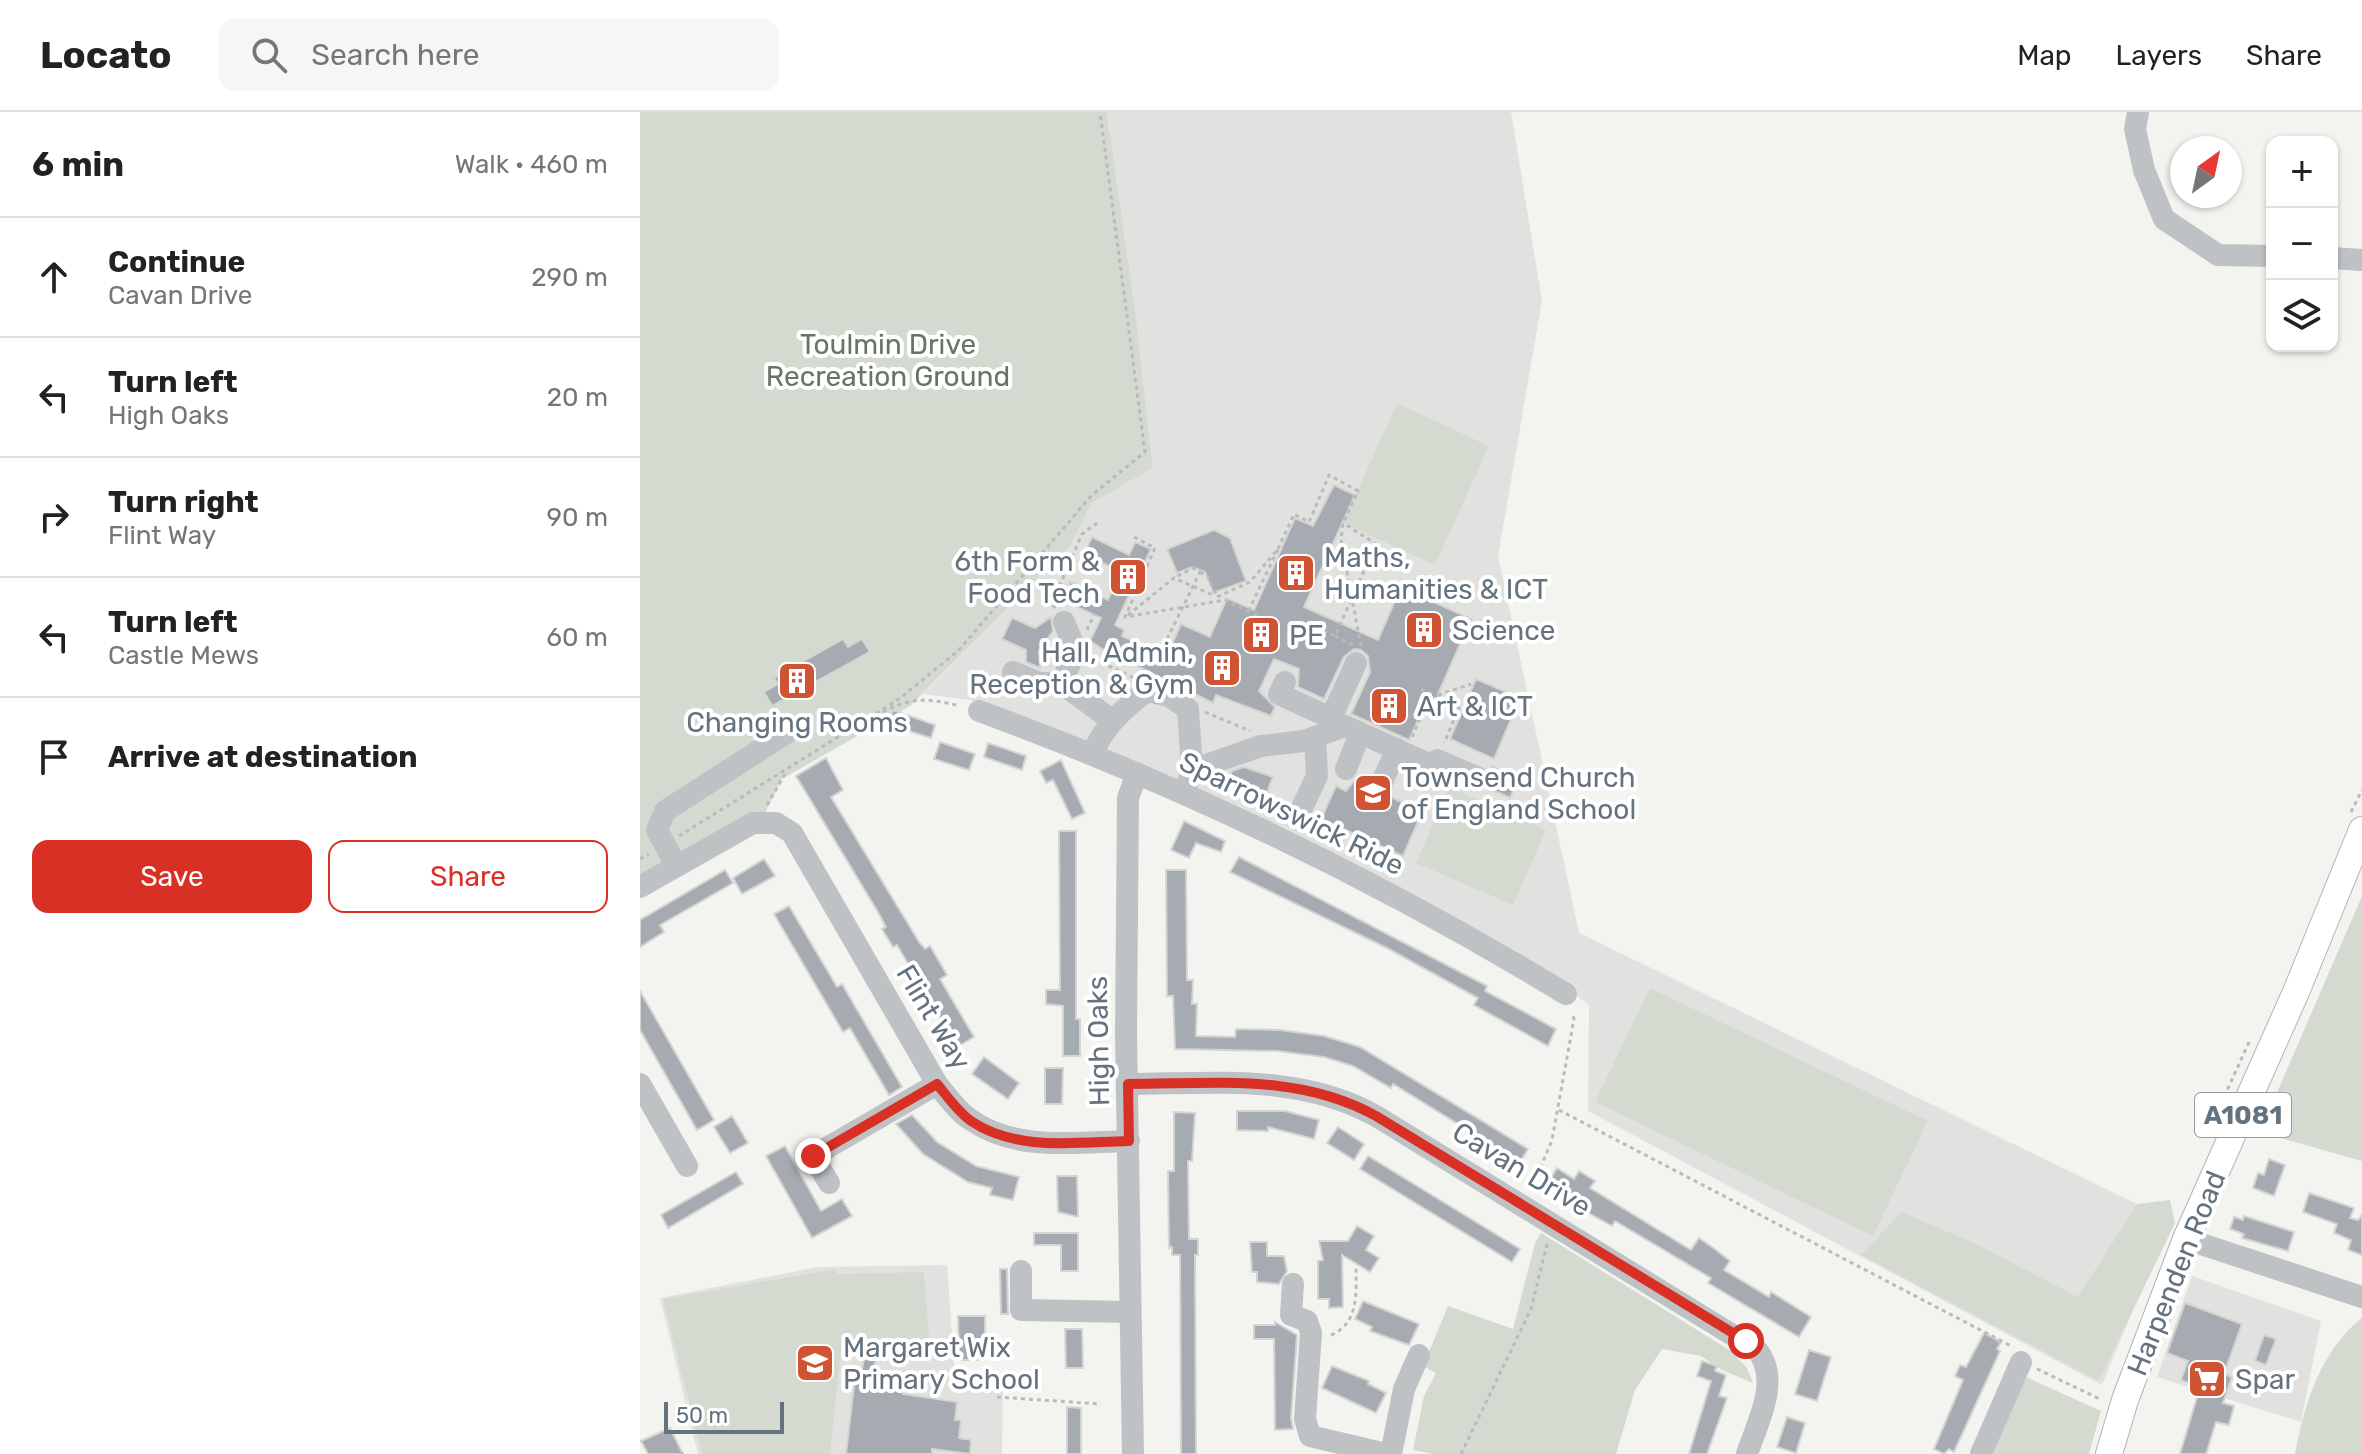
<!DOCTYPE html>
<html lang="en">
<head>
<meta charset="utf-8">
<style>
  :root { --surface:#fff; --page:#f6f6f6; --text:#222; --muted:#767676; --line:#e0e0e0; --accent:#d93025 }
  body { margin:0; font-family:Rubik,sans-serif; background:var(--page); color:var(--text) }
  .controls { position:absolute; right:24px; top:24px; display:grid; overflow:hidden; border-radius:16px; box-shadow:0 2px 6px #0004 }
  .controls button { width:72px; height:72px; display:grid; place-items:center; padding:0; border:0; border-bottom:2px solid var(--line); background:var(--surface); color:var(--text); font:40px sans-serif }
  .compass { position:absolute; left:1530px; top:24px; width:72px; height:72px; border-radius:50%; background:var(--surface); box-shadow:0 2px 6px #0004; rotate:33deg }
  .scale { position:absolute; left:24px; bottom:20px; width:120px; box-sizing:border-box; padding-left:8px; border:4px solid #65737e; border-top:0; font-size:22px; line-height:28px; white-space:nowrap; color:#65737e; -webkit-text-stroke:6px #fff; paint-order:stroke }
  .stop { position:absolute; width:24px; height:24px; margin:-18px; border:6px solid #d93025; border-radius:50%; background:#fff }
  .stop.end { background:#d93025; border-color:#fff; box-shadow:0 2px 8px #0008 }
  .list { margin:0; padding:0; list-style:none }
  h2 { display:flex; justify-content:space-between; align-items:center; height:104px; margin:0; padding:0 32px; font-size:34px }
  h2 small { font-size:26px; font-weight:400; color:var(--muted) }
  .list li { display:grid; grid-template-columns:52px 1fr auto; gap:24px; align-items:center; box-sizing:border-box; height:120px; padding:0 32px; border-top:2px solid var(--line) }
  .list b { display:block; font-size:30px; white-space:nowrap }
  .list p { margin:0; font-size:26px; white-space:nowrap; color:var(--muted) }
  .list em { font-size:26px; font-style:normal; color:var(--muted) }
  .actions { display:flex; gap:16px; padding:24px 32px }
  .actions a { flex:1; padding:18px 0; border:2px solid var(--accent); border-radius:16px; text-align:center; font-size:28px; color:var(--accent) }
  .actions .main { background:var(--accent); color:#fff }
  .icon { flex:none; width:44px; height:44px; fill:none; stroke:currentColor; stroke-width:2; stroke-linecap:round; stroke-linejoin:round }
  .map { position:relative; flex:none; width:1722px; height:1342px; overflow:hidden }
  header { display:flex; align-items:center; gap:48px; box-sizing:border-box; height:112px; padding:0 40px; background:var(--surface); border-bottom:2px solid var(--line) }
  header strong { font-size:38px }
  nav { display:flex; gap:44px; margin-inline-start:auto; font-size:28px }
  .search { width:560px; height:72px; background:var(--page); display:flex; align-items:center; gap:20px; box-sizing:border-box; padding:0 28px; border-radius:16px; color:var(--muted); font-size:30px }
  main { display:flex }
  aside { flex:1; background:var(--surface) }
  .map>svg:first-child { display:block }
  .built { fill:#e1e2e0 }
  .green { fill:#d5dad1 }
  .building { fill:#a5abb0; stroke:#d4d4d2; stroke-width:2 }
  .lines { fill:none; stroke-linecap:round; stroke-linejoin:round }
  .major-casing { stroke:#b0b4b7; stroke-width:28 }
  .path { stroke:#b8babc; stroke-width:3; stroke-dasharray:4 4; stroke-linecap:butt }
  .minor { stroke:#bfc2c5; stroke-width:22 }
  .major { stroke:#fff; stroke-width:26 }
  .route { stroke:#d93025; stroke-width:10 }
  .labels { text-anchor:middle; stroke-width:8; stroke-linejoin:round; paint-order:stroke }
  .shield { fill:#fff; stroke:#939da5; stroke-width:2 }
  .shield-label { font-size:26px; font-weight:bold; fill:#65737e }
  .park-label { font-size:28px; fill:#677563; stroke:#fff }
  .poi-label { font-size:28px; fill:#65737e; stroke:#fff; text-anchor:start }
  .street-label { font-size:28px; fill:#65737e; stroke:#fff }
</style>
</head>
<body>
<header>
<strong>Locato</strong>
<div class="search"><svg class="icon" aria-label="search" viewBox="0 0 24 24"><circle cx="10" cy="10" r="6"/><path d="M15 15l6 6"/></svg>Search here</div>
<nav><a>Map</a><a>Layers</a><a>Share</a></nav>
</header>
<main>
<aside>
<h2>6 min<small>Walk · 460 m</small></h2>
<ul class="list">
<li><svg class="icon" aria-label="ahead" viewBox="0 0 24 24"><path d="M12 20V5M6 11l6-6 6 6"/></svg><div><b>Continue</b><p>Cavan Drive</p></div><em>290 m</em></li>
<li><svg class="icon" aria-label="left" viewBox="0 0 24 24"><path d="M17 20v-9H6M10 6l-5 5 5 5"/></svg><div><b>Turn left</b><p>High Oaks</p></div><em>20 m</em></li>
<li><svg class="icon" aria-label="right" viewBox="0 0 24 24"><path d="M7 20v-9h11M14 6l5 5-5 5"/></svg><div><b>Turn right</b><p>Flint Way</p></div><em>90 m</em></li>
<li><svg class="icon" aria-label="left" viewBox="0 0 24 24"><path d="M17 20v-9H6M10 6l-5 5 5 5"/></svg><div><b>Turn left</b><p>Castle Mews</p></div><em>60 m</em></li>
<li><svg class="icon" aria-label="arrive" viewBox="0 0 24 24"><path d="M6 21V4h12l-3 4 3 4H6"/></svg><div><b>Arrive at destination</b></div></li>
</ul>
<div class="actions"><a class="main">Save</a><a>Share</a></div>
</aside>
<div class="map">
<svg width="1722" height="1342" viewBox="0 0 1722 1342">
  <rect width="100%" height="100%" fill="#f3f3f0"/>
  <g class="built">
    <path d="M467,0h404l31,189 -44,255 81,377 591,287 -68,165 -514,-274 1,-106 -30,-23 -468,-237 -121,-45 -47,-6 147,-148 22,-43 61,-35 -17,-152z"/>
    <path d="M307,1153l8,112h48l-1,77h-304l-38,-156 158,-31z"/>
    <path d="M1552,1164l129,45 -20,101 -144,-45z"/>
  </g>
  <g class="green">
    <path d="M0,0h467l29,204 17,152 -61,35 -22,43 -160,160 -128,73 -17,34 -125,68z"/>
    <path d="M757,291l92,43 -54,119 -92,-42z"/>
    <path d="M809,675l97,43 -33,75 -97,-42z"/>
    <path d="M1722,784v265l-102,-29z"/>
    <path d="M1010,876l278,133 -55,115 -278,-134z"/>
    <path d="M1530,1088l5,23 -76,158 -238,-126 40,-43 73,31 104,54 59,-93z"/>
    <path d="M901,1121l190,118 16,17 6,15 -31,-13 -21,-14 -39,-7 -27,41 -19,64h-183l-20,-4 11,-54 12,-23 -13,-7 25,-60 65,23 22,-86z"/>
    <path d="M196,1157l1,5 87,-2 5,66 -27,8 -41,-2 -15,14 -5,-9 -11,105h-128l-39,-155z"/>
    <path d="M1722,1206v136h-67c9,-50 26,-104 67,-136z"/>
    <path d="M1386,1265l75,34 -12,43h-96z"/>
  </g>
  <g class="building">
    <path d="M694,373l21,10 -51,112 74,33 23,-53 70,32 -35,80 -7,-3 -20,44 -58,-26 19,-42 -2,-16 -7,-6 -7,-1 -10,8 -20,42 -26,-12 1,-18 -25,-10 -15,32 16,16 -4,9 -55,-21 -3,8 -109,-53 -14,-9 11,-23 -37,-17 6,-19 38,18 13,-28 -37,-18 8,-17 37,18 6,-13 16,7 -36,76 9,5 -2,6 30,14 3,-5 14,6 12,-27 29,13 17,-39 27,12 41,-92 18,8z"/>
    <path d="M574,418l16,8 16,43 -33,12 -8,-21 -13,-5 -15,6 -10,-24z"/>
    <path d="M411,505l2,14 -14,20 1,17 -14,-6v-12l-24,-11 10,-21 23,10z"/>
    <path d="M203,527l5,8 14,-8 8,13 -98,54 -8,-14 14,-8 -4,-6z"/>
    <path d="M836,567l44,19 -26,61 -44,-20z"/>
    <path d="M253,598l42,15 -4,13 -43,-14z"/>
    <path d="M300,630l35,12 -6,16 -35,-11z"/>
    <path d="M348,631l38,13 -4,14 -38,-13z"/>
    <path d="M186,646l17,32 -12,7 88,145 6,7 5,-3 17,29 -7,4 34,58 -17,10 -60,-102 -4,2 -11,-18 4,-2 -8,-15 -82,-136z"/>
    <path d="M421,648l24,53 -13,6 -19,-39 -7,3 -6,-12z"/>
    <path d="M852,654l27,12 -9,20 -22,-10 4,-5z"/>
    <path d="M604,655l29,10 -7,18 -38,-13 4,-11z"/>
    <path d="M714,669l13,6 9,10 12,-1 14,6 -4,11 20,9 -15,34 -82,-37 15,-33 10,5z"/>
    <path d="M544,709l41,20 -4,11 -25,-9 -7,15 -18,-8z"/>
    <path d="M419,719h17v188h4v37h-17v-50l-17,-2v-14h14z"/>
    <path d="M599,745l248,129 -2,5 71,38 -8,17 -74,-41 4,-7 -91,-50 -157,-76z"/>
    <path d="M124,747l11,17 -33,18 -9,-16z"/>
    <path d="M85,758l8,13 -73,42 4,7 -24,15v-27z"/>
    <path d="M526,758h20l1,110h6l-1,24h5l-1,32 39,1 1,-8 44,1 44,6 36,11 168,102 -8,13 -127,-78 -2,4 -38,-22 -29,-9 -46,-6 -103,-2 -2,-53h-6z"/>
    <path d="M149,794l48,81 5,-3 60,103 -13,8 -39,-67 -7,4 -69,-118z"/>
    <path d="M0,879l74,129 -17,10 -57,-100z"/>
    <path d="M344,945l35,26 -11,16 -36,-25z"/>
    <path d="M405,956h18l-1,36h-17z"/>
    <path d="M597,999h48l34,9 -5,19 -46,-12v4l-31,-1z"/>
    <path d="M534,1000l21,1 -3,48h-4l1,78h9v16h-3l1,199h-15l-1,-199h-8v-8l-3,1 -1,-77h6z"/>
    <path d="M272,1003l25,27 39,24 43,11 -6,23 -23,-5 2,-7 -24,-6 -45,-28 -27,-30z"/>
    <path d="M92,1004l16,27 -18,10 -16,-26z"/>
    <path d="M698,1015l26,17 -10,16 -27,-17z"/>
    <path d="M145,1034l36,65 21,-12 10,17 -40,22 -46,-82z"/>
    <path d="M728,1044l152,93 -8,13 -152,-93z"/>
    <path d="M1629,1047l16,6 -11,31 -21,-8 5,-15 6,2z"/>
    <path d="M917,1056l17,11 5,-8 16,10 -5,7 101,62 8,-12 13,9 18,14 -6,9 45,27 2,-5 40,25 -12,20 -91,-54 3,-5 -96,-57 -3,5 -47,-26 -18,-15z"/>
    <path d="M96,1060l7,12 -75,44 -7,-13z"/>
    <path d="M417,1064h20l1,41 -20,-5z"/>
    <path d="M1669,1081l45,15 -4,10 8,2 4,-5v40l-14,-5 3,-10 -17,-7 3,-9 -34,-12z"/>
    <path d="M1604,1104l50,16 -6,19 -46,-13 2,-4 -14,-5 4,-12 9,3z"/>
    <path d="M717,1114l17,10 -8,14 13,8 -9,14 -28,-17 1,52 -14,1v-9h-11v-38l5,-1 -4,-19h29z"/>
    <path d="M394,1121h44v38h-17v-26h-27z"/>
    <path d="M610,1130h17v14h17l3,15 -8,13 -22,-2v-10h-5z"/>
    <path d="M360,1157h7l1,45h-7z"/>
    <path d="M723,1189l56,23 -10,21 -39,-14 2,-4 -17,-8z"/>
    <path d="M1545,1191l57,21 -18,50 8,3 -9,26 11,3 -5,19 -13,-3 -10,32h-26l20,-67 -19,-7 7,-19 -21,-8z"/>
    <path d="M318,1204h27v44h-26z"/>
    <path d="M635,1210l22,13 -6,83 2,11 -18,1 -1,-91h-20v-14h21z"/>
    <path d="M425,1217h17l1,39h-17z"/>
    <path d="M1344,1221l17,9 -4,7 3,2 -46,101 -5,-3 -5,5 -10,-5 29,-69 -8,-4 5,-11 6,2z"/>
    <path d="M1624,1223l12,4 -10,26 -11,-4z"/>
    <path d="M226,1232l11,1 -3,26 14,3 -1,5 17,4 -1,11 54,8 -2,18h6l-2,18 12,2 -1,14 -38,-5v5h-86l10,-85 6,1z"/>
    <path d="M1169,1238l22,7 -14,44 -22,-7z"/>
    <path d="M1062,1249l15,5 -2,5 11,4 -7,21 8,2 -20,56h-18l22,-73 -14,-5z"/>
    <path d="M692,1254l37,15 -1,3 18,9 -10,20 -54,-25z"/>
    <path d="M427,1295l14,1v46h-14z"/>
    <path d="M1147,1305l18,6 -9,30 -19,-6z"/>
    <path d="M30,1316l13,26h-35l-7,-13z"/>
  </g>
  <g class="lines">
    <g class="major-casing">
      <path id="major" d="M1469,1342l16,-54 61,-161 110,-247 66,-162"/>
    </g>
    <g class="path">
      <path d="M494,425l21,11 -30,69 100,-17 33,16"/>
      <path d="M638,437l16,-35 15,8 20,-47 29,16 -15,32 -2,16 20,108"/>
      <path d="M560,460l8,4 9,21 33,-15 28,-33 -30,63"/>
      <path d="M415,496l-3,-5 30,-69 18,-13"/>
      <path d="M488,503l46,-37 41,18"/>
      <path d="M661,510l34,14 41,-92 -33,-21"/>
      <path d="M447,518l7,-15"/>
      <path d="M695,524l18,9"/>
      <path d="M527,527l33,-67 -7,-4 -19,10"/>
      <path d="M403,532l9,4 2,-3"/>
      <path d="M454,547l40,19"/>
      <path d="M781,577l38,19 -15,35"/>
      <path d="M798,583l33,-11"/>
      <path d="M565,600l45,19"/>
      <path d="M236,604c32,-19 48,-19 84,-10"/>
      <path d="M772,625l18,-43"/>
      <path d="M127,693l18,-31"/>
      <path d="M1711,700l11,-22"/>
      <path d="M39,724l220,-137 59,-48 134,-156 53,-43 -45,-340"/>
      <path d="M0,747l9,-5"/>
      <path d="M1581,992l28,-62"/>
      <path d="M919,998l454,237"/>
      <path d="M891,1078l21,-50 22,-121 -2,-6"/>
      <path d="M691,1223c29,-12 25,-44 25,-70"/>
      <path d="M1397,1257l65,31"/>
      <path d="M357,1285l104,7"/>
      <path d="M42,1342v-2"/>
      <path d="M821,1342l70,-145 16,-65"/>
    </g>
    <g class="minor">
      <path d="M1498,0l-3,17 9,41 20,49 54,36 54,1"/>
      <path d="M1692,146l30,2"/>
      <path d="M373,560l26,11h22l15,-32 -12,-29"/>
      <path d="M645,570l-6,12 52,24 25,-55"/>
      <path d="M421,571l52,38"/>
      <path d="M339,599c205,75 401,170 587,283"/>
      <path d="M453,641c10,-26 32,-46 54,-62l22,5 19,13 4,61 -4,12"/>
      <path d="M706,657l14,-36"/>
      <path d="M552,658l69,-24 43,-5 41,-15 88,40 4,-6 42,18"/>
      <path d="M741,672l16,-35"/>
      <path d="M657,706l20,-42 -2,-39"/>
      <path d="M36,753l-19,-35 8,-19 123,-79"/>
      <path d="M0,775l113,-64h23l16,10 145,251c10,12 21,28 34,36 46,32 106,22 158,21"/>
      <path d="M0,972l47,82"/>
      <path d="M488,972c85,0 171,-11 248,32l381,234c24,30 1,71 -10,104"/>
      <path d="M189,1071l-16,-27 124,-72"/>
      <path d="M1546,1127l176,58"/>
      <path d="M381,1159v39l108,2"/>
      <path d="M653,1172l-2,31 16,6 4,12 -6,86 5,17 76,18"/>
      <path d="M493,1342l-7,-420 2,-236 9,-25"/>
      <path d="M751,1342l13,-65 15,-34"/>
      <path d="M1341,1342l40,-92"/>
    </g>
    <use href="#major" class="major"/>
  </g>
  <g class="lines">
    <path class="route" d="M173,1044l124,-72c10,12 21,28 34,37 46,31 106,21 158,20l-1,-57c86,0 171,-11 248,32l370,225"/>
  </g>
  <defs>
    <g id="building-square" transform="scale(2)"><rect x="-9" y="-9" width="18" height="18" rx="4" fill="#d05333" stroke="#fff"/><path d="M-4-6H4V6H1V3H-1V6H-4ZM-2.5-4.3h1.7v1.8h-1.7ZM.8-4.3h1.7v1.8H.8ZM-2.5-1h1.7V.8h-1.7ZM.8-1h1.7V.8H.8Z" fill="#fff"/></g>
    <g id="school-square" transform="scale(2)"><rect x="-9" y="-9" width="18" height="18" rx="4" fill="#d05333" stroke="#fff"/><path d="M0-5L7-2L0 1L-7-2ZM-4 1L0 2.5L4 1V4Q0 6-4 4Z" fill="#fff"/></g>
    <g id="supermarket-square" transform="scale(2)"><rect x="-9" y="-9" width="18" height="18" rx="4" fill="#d05333" stroke="#fff"/><path d="M-6-5.5h2.5l.6 2H6L4.5 2H-2.5L-4.4-4H-6ZM-1.5 3.2a1.3 1.3 0 1 0 .1 0ZM3 3.2a1.3 1.3 0 1 0 .1 0Z" fill="#fff"/></g>
  </defs>
  <g fill-rule="evenodd">
    <use href="#building-square" x="656" y="461"/>
    <use href="#building-square" x="488" y="465"/>
    <use href="#building-square" x="784" y="518"/>
    <use href="#building-square" x="621" y="523"/>
    <use href="#building-square" x="582" y="556"/>
    <use href="#building-square" x="157" y="569"/>
    <use href="#building-square" x="749" y="594"/>
    <use href="#school-square" x="733" y="681"/>
    <use href="#school-square" x="175" y="1251"/>
    <use href="#supermarket-square" x="1567" y="1267"/>
  </g>
  <g class="labels">
    <rect class="shield" x="1555" y="981" width="96" height="44" rx="6"/>
    <g class="shield-label">
      <text x="1603" y="1012">A1081</text>
    </g>
    <g class="park-label">
      <text x="248" y="242">Toulmin Drive<tspan x="248" dy="32">Recreation Ground</tspan></text>
    </g>
    <g class="poi-label">
      <text x="684" y="455">Maths,<tspan x="684" dy="32">Humanities &amp; ICT</tspan></text>
      <text x="460" y="459" text-anchor="end">6th Form &amp;<tspan x="460" dy="32">Food Tech</tspan></text>
      <text x="812" y="528">Science</text>
      <text x="649" y="533">PE</text>
      <text x="554" y="550" text-anchor="end">Hall, Admin,<tspan x="554" dy="32">Reception &amp; Gym</tspan></text>
      <text x="777" y="604">Art &amp; ICT</text>
      <text x="157" y="620" text-anchor="middle">Changing Rooms</text>
      <text x="761" y="675">Townsend Church<tspan x="761" dy="32">of England School</tspan></text>
      <text x="203" y="1245">Margaret Wix<tspan x="203" dy="32">Primary School</tspan></text>
      <text x="1595" y="1277">Spar</text>
    </g>
    <g class="street-label">
      <text transform="translate(652 701) rotate(26)" y="10">Sparrowswick Ride</text>
      <text transform="translate(294 905) rotate(59)" y="10">Flint Way</text>
      <text transform="translate(458 929) rotate(-91)" y="10">High Oaks</text>
      <text transform="translate(882 1057) rotate(31)" y="10">Cavan Drive</text>
      <text transform="translate(1536 1161) rotate(-68)" y="10">Harpenden Road</text>
    </g>
  </g>
</svg>
<div class="controls">
<button>+</button>
<button>−</button>
<button><svg class="icon" aria-label="layers" viewBox="0 0 24 24"><path d="M12 4l9 5-9 5-9-5zM3 14l9 5 9-5"/></svg></button>
</div>
<svg class="compass" viewBox="-18 -18 36 36"><path d="M0-13l5 13h-10z" fill="#e53935"/><path d="M0 13l5-13h-10z" fill="#767676"/></svg>
<div class="scale">50 m</div>
<div class="stop" style="left:1106px;top:1229px"></div>
<div class="stop end" style="left:173px;top:1044px"></div>
</div>
</main>
</body>
</html>
